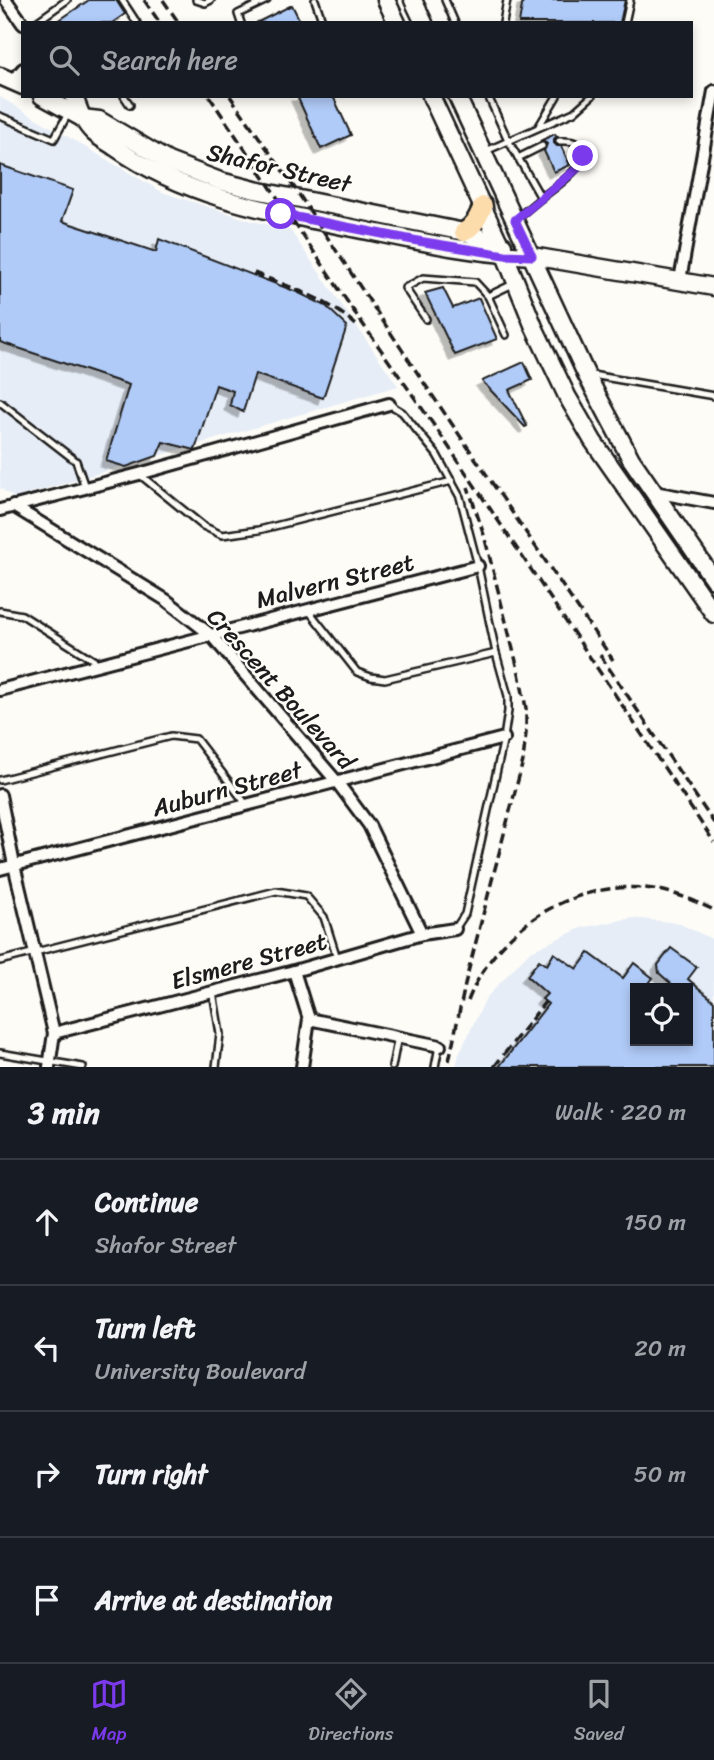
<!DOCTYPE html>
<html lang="en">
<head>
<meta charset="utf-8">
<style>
  :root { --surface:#171b24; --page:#20242c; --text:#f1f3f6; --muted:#9ea1a6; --line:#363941; --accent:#7c3aed }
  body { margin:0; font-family:Sriracha,sans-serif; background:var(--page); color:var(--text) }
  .controls { position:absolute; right:21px; bottom:21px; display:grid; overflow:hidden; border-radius:0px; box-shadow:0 4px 10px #0003 }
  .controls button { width:63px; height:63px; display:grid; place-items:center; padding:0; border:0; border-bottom:2px solid var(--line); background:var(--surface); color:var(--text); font:35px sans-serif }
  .stop { position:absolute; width:21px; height:21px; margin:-16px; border:5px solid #7c3aed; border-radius:50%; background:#fff }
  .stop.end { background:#7c3aed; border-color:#fff; box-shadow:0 2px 7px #0008 }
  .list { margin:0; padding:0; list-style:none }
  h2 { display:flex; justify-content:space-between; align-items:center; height:91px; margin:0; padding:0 28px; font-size:30px }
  h2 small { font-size:23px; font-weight:400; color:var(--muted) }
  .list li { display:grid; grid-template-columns:46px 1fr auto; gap:21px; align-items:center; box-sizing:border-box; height:126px; padding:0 28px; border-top:2px solid var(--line) }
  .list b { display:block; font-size:26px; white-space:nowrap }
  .list p { margin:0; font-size:23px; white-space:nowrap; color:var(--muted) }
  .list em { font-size:23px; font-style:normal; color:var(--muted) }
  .icon { flex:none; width:38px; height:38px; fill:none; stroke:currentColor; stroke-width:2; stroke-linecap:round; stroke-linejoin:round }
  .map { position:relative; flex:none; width:714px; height:1067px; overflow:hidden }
  .search { position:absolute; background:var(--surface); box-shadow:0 4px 10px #0003; left:21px; right:21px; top:21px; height:77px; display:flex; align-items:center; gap:18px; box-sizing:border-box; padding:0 24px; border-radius:0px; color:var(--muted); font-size:26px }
  .sheet { height:595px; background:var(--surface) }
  nav { display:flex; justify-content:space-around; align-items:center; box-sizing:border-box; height:98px; border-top:2px solid var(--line); background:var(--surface); font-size:19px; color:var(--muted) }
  nav a { display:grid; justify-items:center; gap:4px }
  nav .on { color:var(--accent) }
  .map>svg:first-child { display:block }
  .built { fill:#e6edf7; fill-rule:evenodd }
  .building { fill:#b0cbf8; stroke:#1c1c1c; stroke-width:2; filter:url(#shadow) }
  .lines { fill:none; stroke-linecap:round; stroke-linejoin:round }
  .lane-casing { stroke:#1c1c1c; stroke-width:10 }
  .street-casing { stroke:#1c1c1c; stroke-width:16 }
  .secondary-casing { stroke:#1c1c1c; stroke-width:21 }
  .primary-casing { stroke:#1c1c1c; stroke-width:23 }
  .lane { stroke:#fdfcf7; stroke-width:5 }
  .street { stroke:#fdfcf7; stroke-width:10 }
  .secondary { stroke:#fdfcf7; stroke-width:16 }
  .primary { stroke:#fddcac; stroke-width:18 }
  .rail { stroke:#1c1c1c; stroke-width:3.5; stroke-dasharray:10 5; stroke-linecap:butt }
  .route { stroke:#7c3aed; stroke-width:9 }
  .labels { text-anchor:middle; stroke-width:5; stroke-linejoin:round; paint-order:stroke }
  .street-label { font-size:24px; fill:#1c1c1c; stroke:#fdfcf7 }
</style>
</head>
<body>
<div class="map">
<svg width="714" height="1067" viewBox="0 0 714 1067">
  <defs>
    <filter id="shadow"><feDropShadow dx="-5.5" dy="5.5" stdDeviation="0" flood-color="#0004"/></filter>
  </defs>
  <rect width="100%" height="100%" fill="#fdfcf7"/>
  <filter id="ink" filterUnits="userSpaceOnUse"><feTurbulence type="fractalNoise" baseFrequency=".0143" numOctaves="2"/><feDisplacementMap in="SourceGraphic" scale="14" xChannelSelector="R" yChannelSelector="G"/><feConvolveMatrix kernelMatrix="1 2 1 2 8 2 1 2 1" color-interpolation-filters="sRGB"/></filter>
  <g filter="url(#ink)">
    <g class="built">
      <path d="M0,97l162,95 87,28 41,10 108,156 -384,112 -14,-10z"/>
      <path d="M632,918l46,5 36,17v127h-258l3,-13 27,-56 43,-46 52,-24zM635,988h53v53h-53z"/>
    </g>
    <g class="building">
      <path d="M89,0h27l9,14 -13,9h-57z"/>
      <path d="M523,0h102l-5,23h-101z"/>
      <path d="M292,5l9,18h-45z"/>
      <path d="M297,96h36l18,39 -30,14z"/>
      <path d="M555,134l2,2 -3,3v4l3,3h4l9,19 -16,7 -10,-21 3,-7 -3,-3h-4z"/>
      <path d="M0,165l73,25 -11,31 94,31 3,-13 138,53 29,14 21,20 -24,72 -68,-24 -12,38 -13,-7 3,-14 -17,-6 -21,65 -32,-8 -6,14 -31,11 -20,-6 23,-76 -129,-43z"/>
      <path d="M443,288l10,20 26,-10 18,41 -42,16 -30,-62z"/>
      <path d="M524,362l8,18 -23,10 18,36 -2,1 -43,-46z"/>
      <path d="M671,948l26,19 -9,12 26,22v66h-215l49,-63 -6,-5 5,-5 -20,-18 12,-16 8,5 7,-12 23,16 12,-16 34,25 11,-15 19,15 -8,10h-10v53h53v-53h-12l-17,-15 -1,-8z"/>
    </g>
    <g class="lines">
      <g class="lane-casing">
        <g id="lane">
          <path d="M122,0l15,23"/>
          <path d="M196,0l9,3 6,-3"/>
          <path d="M315,0l8,23"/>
          <path d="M445,0l10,23"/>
          <path d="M35,23l32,-23"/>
          <path d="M241,23l-3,-9 29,-14"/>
          <path d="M503,23l4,-23"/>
          <path d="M625,23l5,-23"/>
          <path d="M124,96l6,9"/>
          <path d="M488,96l20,44 33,58 -24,20"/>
          <path d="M0,116l54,23 14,-25"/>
          <path d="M539,126l18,-30"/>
          <path d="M486,151l88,-39 18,-16"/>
          <path d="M518,158l24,-12"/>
          <path d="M541,198c12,-9 51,-34 39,-51 -5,-7 -13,-6 -21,-6"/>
          <path d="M426,319l-21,-31 18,-10 52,4 13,14"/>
          <path d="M506,335l-18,-39 25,-12"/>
          <path d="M592,375l122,21"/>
          <path d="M0,402l76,59 9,26"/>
          <path d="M389,404l13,8 35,43 23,42 18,69 18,87 12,43v15l-4,27 -39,176 -10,15"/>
          <path d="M139,474l64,52 19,9 37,-5 193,-49"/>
          <path d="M0,611l22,4 76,48"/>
          <path d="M309,611l48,61 14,5 14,2 111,-26"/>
          <path d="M0,780l171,-44 25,3 50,65"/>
          <path d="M0,961l276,-70 30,5 18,21 13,41"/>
          <path d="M213,992l7,42 -4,33"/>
          <path d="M0,1053l83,14"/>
          <path d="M392,1067l6,-31"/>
          <path d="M435,1067l4,-21"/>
        </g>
      </g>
      <g class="street-casing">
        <g id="street">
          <path d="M6,0l17,24"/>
          <path d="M13,80l10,-11"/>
          <path d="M680,280l34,-189"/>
          <path d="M654,492l60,11"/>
          <path d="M13,506l153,94 45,35 126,147 32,43 53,109"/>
          <path d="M0,510l139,-36 250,-70"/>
          <path d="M0,690l478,-124"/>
          <path d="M0,795l14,70 40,168 -5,34"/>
          <path d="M0,869l504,-131"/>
          <path d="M294,971l15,48 -7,48"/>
          <path d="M309,1019l131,27"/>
          <path d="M54,1033l240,-62 128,-37 33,-5"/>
        </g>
      </g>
      <g class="secondary-casing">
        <g id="secondary">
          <path d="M386,0l11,23"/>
          <path d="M413,0l11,23"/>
          <path d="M0,76l23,10"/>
          <path d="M42,96l40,22 17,2 69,41 52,20 35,9 209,42 39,13"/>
          <path d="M74,96c5,14 9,27 20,37 7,6 15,10 22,15 76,53 164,65 252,83 54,11 109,23 164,25l182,31"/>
          <path d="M431,96l74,159 29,72 33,69 26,45 121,173"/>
          <path d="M457,96l129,278 45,85 83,121"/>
        </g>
      </g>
      <g class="primary-casing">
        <path id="primary" d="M464,232c11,-7 14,-14 19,-26"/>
      </g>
      <use href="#lane" class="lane"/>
      <use href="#street" class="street"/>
      <use href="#secondary" class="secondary"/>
      <use href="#primary" class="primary"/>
      <g class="rail">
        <path d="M144,0l16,23"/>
        <path d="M163,0l16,23"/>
        <path d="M209,96l144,214 87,124 274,408"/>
        <path d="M230,96l64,91 132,199 187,274"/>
        <path d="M254,273c36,14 74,26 102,52"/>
        <path d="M600,655l114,168"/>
        <path d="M468,1001c28,-73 106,-123 185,-112 21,3 42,12 61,21"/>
        <path d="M449,1061l17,-81 57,-219 3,-28v-25l-7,-35 -35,-138 -16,-48"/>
        <path d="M494,1067l51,-65"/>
      </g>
    </g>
  </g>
  <g class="lines" filter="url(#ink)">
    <path class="route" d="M281,214l137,27 87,14 27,1 -17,-36 64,-53 4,-11"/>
  </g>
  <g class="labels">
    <g class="street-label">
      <text transform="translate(279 168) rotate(13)" y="8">Shafor Street</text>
      <text transform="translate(335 581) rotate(-14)" y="8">Malvern Street</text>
      <text transform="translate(281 689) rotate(48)" y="8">Crescent Boulevard</text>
      <text transform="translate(227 789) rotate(-15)" y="8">Auburn Street</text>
      <text transform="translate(249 961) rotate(-15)" y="8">Elsmere Street</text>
    </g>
  </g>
</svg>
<div class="controls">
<button><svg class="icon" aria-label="locate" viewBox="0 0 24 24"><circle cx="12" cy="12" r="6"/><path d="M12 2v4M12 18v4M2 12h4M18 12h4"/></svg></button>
</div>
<div class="stop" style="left:281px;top:214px"></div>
<div class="stop end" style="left:583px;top:156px"></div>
<div class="search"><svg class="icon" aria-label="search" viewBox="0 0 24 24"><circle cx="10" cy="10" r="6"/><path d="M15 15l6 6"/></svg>Search here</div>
</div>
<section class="sheet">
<h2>3 min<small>Walk · 220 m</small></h2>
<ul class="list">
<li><svg class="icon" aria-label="ahead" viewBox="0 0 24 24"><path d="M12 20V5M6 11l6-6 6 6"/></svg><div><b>Continue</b><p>Shafor Street</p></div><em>150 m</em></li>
<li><svg class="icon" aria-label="left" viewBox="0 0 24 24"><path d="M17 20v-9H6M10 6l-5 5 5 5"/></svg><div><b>Turn left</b><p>University Boulevard</p></div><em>20 m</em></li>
<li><svg class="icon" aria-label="right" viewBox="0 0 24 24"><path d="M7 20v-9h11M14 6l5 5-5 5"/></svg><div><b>Turn right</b></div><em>50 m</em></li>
<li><svg class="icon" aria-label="arrive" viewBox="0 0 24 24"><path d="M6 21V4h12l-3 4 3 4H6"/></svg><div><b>Arrive at destination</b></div></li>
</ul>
</section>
<nav>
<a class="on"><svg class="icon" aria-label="map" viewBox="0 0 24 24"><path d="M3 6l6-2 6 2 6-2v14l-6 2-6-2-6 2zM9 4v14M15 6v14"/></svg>Map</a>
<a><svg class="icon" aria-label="directions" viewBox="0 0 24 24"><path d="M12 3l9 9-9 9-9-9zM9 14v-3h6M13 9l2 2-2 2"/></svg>Directions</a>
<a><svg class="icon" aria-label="saved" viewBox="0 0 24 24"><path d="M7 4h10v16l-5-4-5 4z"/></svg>Saved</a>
</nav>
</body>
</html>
